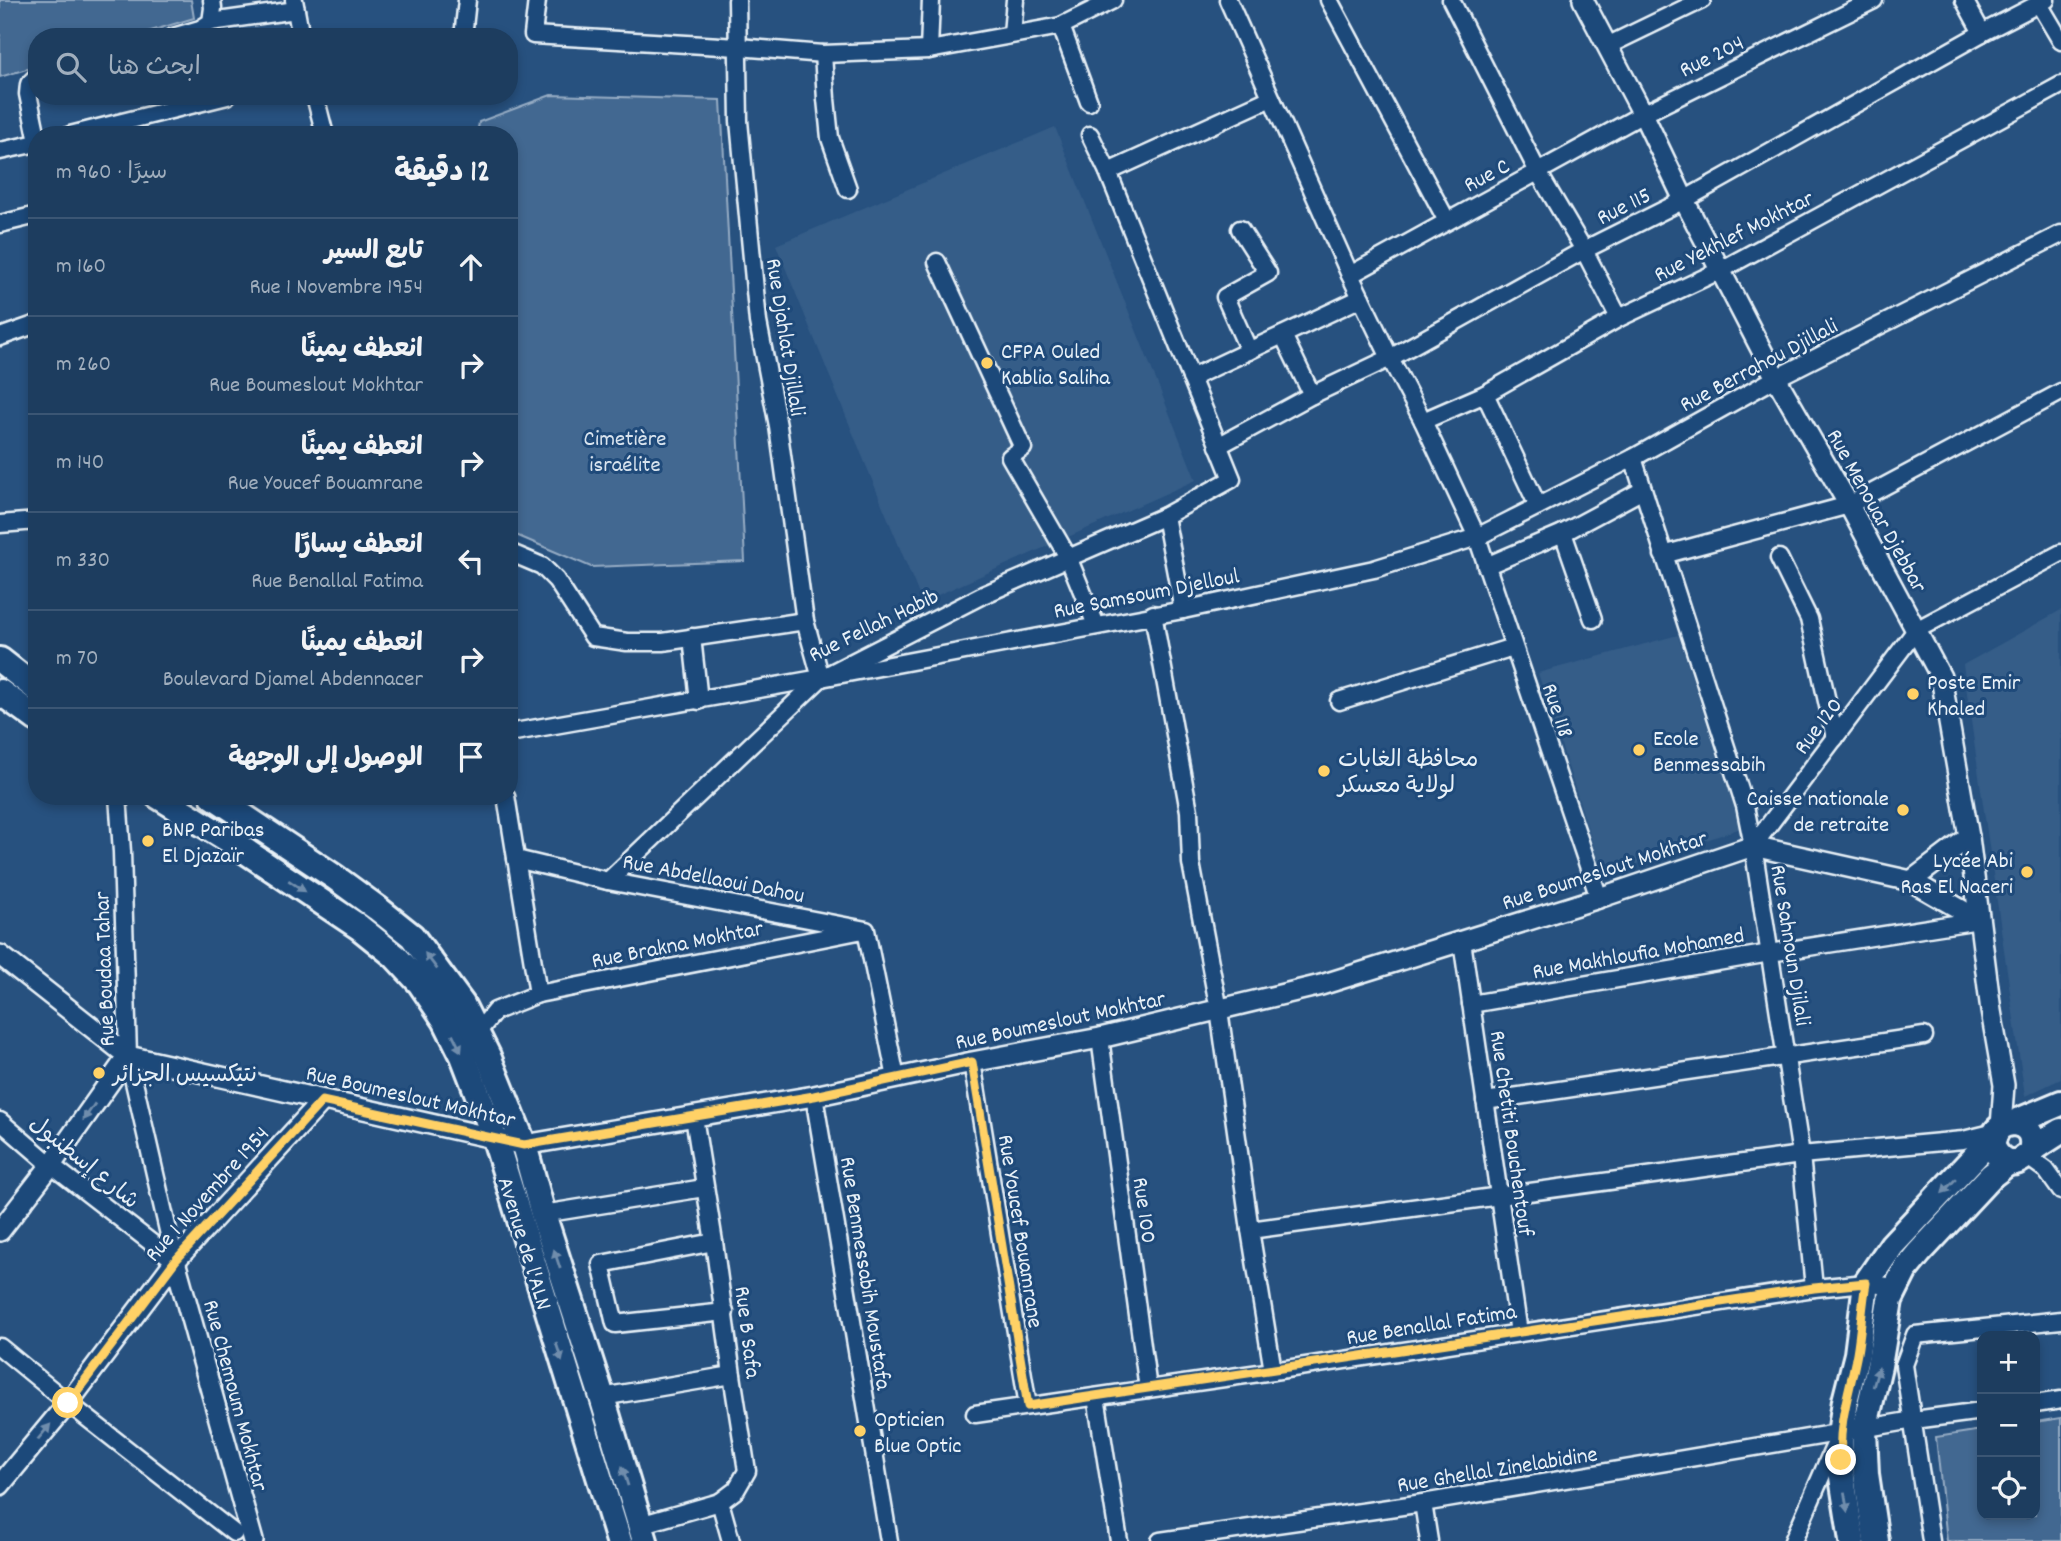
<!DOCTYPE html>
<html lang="ar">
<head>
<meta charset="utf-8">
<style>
  :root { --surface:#1d3d5f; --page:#254465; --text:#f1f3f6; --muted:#a0aebd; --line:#3b5674 }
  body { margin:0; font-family:Dekko,"Playpen Sans Arabic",sans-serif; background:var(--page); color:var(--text); direction:rtl }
  .controls { position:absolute; right:21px; bottom:21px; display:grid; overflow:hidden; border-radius:14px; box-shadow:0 4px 10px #0003 }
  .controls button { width:63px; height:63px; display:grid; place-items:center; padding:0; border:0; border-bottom:2px solid var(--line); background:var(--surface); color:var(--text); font:35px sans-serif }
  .stop { position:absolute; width:21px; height:21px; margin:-16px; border:5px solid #ffd166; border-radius:50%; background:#fff }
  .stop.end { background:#ffd166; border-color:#fff; box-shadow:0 2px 7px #0008 }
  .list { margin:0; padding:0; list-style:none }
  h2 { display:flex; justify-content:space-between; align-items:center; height:91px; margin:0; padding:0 28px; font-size:30px }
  h2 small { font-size:23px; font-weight:400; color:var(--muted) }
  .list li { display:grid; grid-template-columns:46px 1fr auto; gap:21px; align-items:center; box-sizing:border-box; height:98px; padding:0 28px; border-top:2px solid var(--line) }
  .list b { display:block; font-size:26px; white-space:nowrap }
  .list p { margin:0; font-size:23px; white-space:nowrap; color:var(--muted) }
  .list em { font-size:23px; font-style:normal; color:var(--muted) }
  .icon { flex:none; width:38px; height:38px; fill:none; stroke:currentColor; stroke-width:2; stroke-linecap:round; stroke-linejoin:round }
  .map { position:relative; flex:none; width:2061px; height:1541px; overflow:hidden; direction:ltr }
  .search { position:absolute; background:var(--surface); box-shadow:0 4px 10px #0003; left:28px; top:28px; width:490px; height:77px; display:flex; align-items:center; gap:18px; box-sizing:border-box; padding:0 24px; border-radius:28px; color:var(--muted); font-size:26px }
  .panel { position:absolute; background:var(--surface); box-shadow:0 4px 10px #0003; left:28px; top:126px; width:490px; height:679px; border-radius:28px; direction:rtl }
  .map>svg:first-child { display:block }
  .built { fill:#355d88 }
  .green { fill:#436891; stroke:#96acc4; stroke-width:2 }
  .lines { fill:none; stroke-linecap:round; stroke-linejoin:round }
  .minor-casing { stroke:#e8f1f8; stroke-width:21 }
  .tertiary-casing { stroke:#e8f1f8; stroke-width:24 }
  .primary-casing { stroke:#e8f1f8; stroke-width:30 }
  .minor { stroke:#1f4a7a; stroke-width:16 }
  .tertiary { stroke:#1f4a7a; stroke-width:19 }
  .primary { stroke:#1f4a7a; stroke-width:24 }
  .oneway { fill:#6f8dac }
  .route { stroke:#ffd166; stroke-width:9 }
  .poi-dot { fill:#ffd166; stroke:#1f4a7a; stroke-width:2.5 }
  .labels { text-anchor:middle; stroke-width:6; stroke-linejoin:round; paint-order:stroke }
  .street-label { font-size:23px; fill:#e8f1f8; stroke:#1f4a7a }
  .poi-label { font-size:23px; fill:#e8f1f8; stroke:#1f4a7a; text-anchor:start }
  .park-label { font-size:23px; fill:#d8e3ee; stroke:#1f4a7a }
</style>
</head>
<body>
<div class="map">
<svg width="2061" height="1541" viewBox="0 0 2061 1541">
  <rect width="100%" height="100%" fill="#27517f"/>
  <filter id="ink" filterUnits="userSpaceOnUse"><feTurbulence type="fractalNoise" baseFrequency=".0143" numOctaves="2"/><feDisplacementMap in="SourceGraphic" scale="14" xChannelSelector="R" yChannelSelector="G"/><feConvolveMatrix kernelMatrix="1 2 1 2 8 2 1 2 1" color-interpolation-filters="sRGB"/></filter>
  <g filter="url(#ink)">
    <g class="built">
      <path d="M1055,127l141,353 -274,122 -146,-357z"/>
      <path d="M2061,610v469l-36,17 -62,-431z"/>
      <path d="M1678,635l63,193 -138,48 -65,-203z"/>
    </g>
    <g class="green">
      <path d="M0,0h191l3,18 -63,19h-94v29l-37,11z"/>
      <path d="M551,95l170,5 24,461 -154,6 -82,-35v-397h-32l2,-13z"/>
      <path d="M2061,1418v123h-114l-11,-104 46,-7v85h53v-93z"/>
    </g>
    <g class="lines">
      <g class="minor-casing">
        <g id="minor">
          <path d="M294,0l7,37"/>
          <path d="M537,0l-4,35 205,12 85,7 106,-4 132,-24 52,-26"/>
          <path d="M737,0l2,121 19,201 20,104 27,195 16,57"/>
          <path d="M1228,0l122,275 40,83 33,63 54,116 122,361"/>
          <path d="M1329,0l118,221"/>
          <path d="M1451,0l87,172 46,78 35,68"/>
          <path d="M1964,0l18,33"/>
          <path d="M2039,4l22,37"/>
          <path d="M211,22l85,-12"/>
          <path d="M1061,26l28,76"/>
          <path d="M1012,34l3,-34"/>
          <path d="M173,37l27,-8 11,-7 2,-14 -1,-8"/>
          <path d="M463,37l4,-37"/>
          <path d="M1607,46l95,-46"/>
          <path d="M929,50l2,-50"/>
          <path d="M823,54l3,45 4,39 18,51"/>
          <path d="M37,76l-8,8 -1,10 9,43"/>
          <path d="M315,96l10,39"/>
          <path d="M70,135l157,-39"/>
          <path d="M0,151l37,-8"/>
          <path d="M1108,172l163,-74"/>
          <path d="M0,224l37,-9"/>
          <path d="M1240,229l28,44 -43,24 24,54"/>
          <path d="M937,262l86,186 -13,9 58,100 28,68"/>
          <path d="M1350,275l293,-161 231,-114"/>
          <path d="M1283,335l29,60"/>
          <path d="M0,337l37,-13"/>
          <path d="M1191,378l170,-80"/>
          <path d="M1485,394l53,112"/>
          <path d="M1423,421l62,-27 134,-76 102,-48 340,-185"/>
          <path d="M1218,446l94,-51 78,-37 194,-108 100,-50 298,-167 64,-33"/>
          <path d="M1633,458l112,348 8,40 48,309 13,133"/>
          <path d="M1165,516l18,94"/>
          <path d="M0,524l37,-3"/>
          <path d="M1563,533l30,86"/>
          <path d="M509,552l33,14 14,14 37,57 34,5h36l142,-21"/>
          <path d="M1663,555l186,-50 212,-113"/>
          <path d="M1779,558l30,61 26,119"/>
          <path d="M1486,566l77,-33 80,-43"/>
          <path d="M1153,614l36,197 2,52 28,147 31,220 23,141"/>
          <path d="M692,637l7,64"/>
          <path d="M821,678l362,-68 191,-41 103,-32 156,-79 143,-80 285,-144"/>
          <path d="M821,678l-213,203 258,49 30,148"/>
          <path d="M1339,701l174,-54"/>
          <path d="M509,733l312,-55 162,-83 182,-79 67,-37 -124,-307 -18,-37"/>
          <path d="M118,796l4,56 6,204 47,205"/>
          <path d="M1753,846l163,-216 145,-77"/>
          <path d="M516,859l92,22"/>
          <path d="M1462,941l57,392"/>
          <path d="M538,994l320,-63"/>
          <path d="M1471,1004l299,-51 209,-33"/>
          <path d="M477,1033l18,-22 43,-17 -32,-198"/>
          <path d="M1100,1038l48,351"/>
          <path d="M972,1062l56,344"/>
          <path d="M814,1096l75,445"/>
          <path d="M1485,1101l439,-65"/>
          <path d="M694,1117l20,125 18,133 15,96 -11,19 -16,12 11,39"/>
          <path d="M0,1121l51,44 124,96"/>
          <path d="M2028,1157l18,13 15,21"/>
          <path d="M543,1214l161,-26"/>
          <path d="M1250,1230l551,-75 162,-15 33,-8"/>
          <path d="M714,1242l-113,22 14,60 110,-12"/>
          <path d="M0,1347l68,56 166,130"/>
          <path d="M602,1397l130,-22"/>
          <path d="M1096,1397l23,144"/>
          <path d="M2035,1404l26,-4"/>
          <path d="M975,1414l298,-43 541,-83 52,-5 28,4"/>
          <path d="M1423,1503l6,38"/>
          <path d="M640,1525l80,-23"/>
          <path d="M1160,1541l263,-38 491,-83 68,-9"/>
          <path d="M1793,1541l44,-101"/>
          <path d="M1931,1541l-27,-176 11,-30 146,-15"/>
        </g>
      </g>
      <g class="tertiary-casing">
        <g id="tertiary">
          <path d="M1583,0l60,114 41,86 92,178 73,127 92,172 28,160 22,174 13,74 -3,42"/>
          <path d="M1911,881l58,-44"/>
          <path d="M0,955l128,101 396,89 290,-49 158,-34 128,-24 221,-53 278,-87 154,-52 158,35 68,39"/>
          <path d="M0,1231l51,-66 77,-109"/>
          <path d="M175,1261l78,280"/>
          <path d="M0,1485l68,-82 107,-142 147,-160"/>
        </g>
      </g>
      <g class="primary-casing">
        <g id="primary">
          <path d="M0,660l37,29"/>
          <path d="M0,692l37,27"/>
          <path d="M158,796l74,46 127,85 36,29 25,27 25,37 18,36 32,83 124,402"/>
          <path d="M213,796l123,82 41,30 35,28 50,68 26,52 36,89 19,69 59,183 43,144"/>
          <path d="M2013,1123l48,-20"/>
          <path d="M2031,1151c9,-34 -38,-37 -38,-8 0,6 3,11 8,15 15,12 25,-3 37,-12 7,-5 15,-10 23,-15"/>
          <path d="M1852,1541l-10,-64 -2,-43 5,-33 12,-47 9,-71 26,-38 103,-110"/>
          <path d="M1876,1541l-10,-67 -2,-44 15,-64 11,-66 15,-30 14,-17 72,-77 18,-14"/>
        </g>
      </g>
      <use href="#minor" class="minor"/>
      <use href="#tertiary" class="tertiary"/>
      <use href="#primary" class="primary"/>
    </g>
    <defs><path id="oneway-solid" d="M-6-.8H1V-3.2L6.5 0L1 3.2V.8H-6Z" transform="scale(1.75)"/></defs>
    <g class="oneway">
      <use href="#oneway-solid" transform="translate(297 886) rotate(34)"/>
      <use href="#oneway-solid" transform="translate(431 961) rotate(-127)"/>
      <use href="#oneway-solid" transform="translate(457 1043) rotate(64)"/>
      <use href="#oneway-solid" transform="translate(89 1112) rotate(125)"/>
      <use href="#oneway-solid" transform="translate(1949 1186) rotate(134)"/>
      <use href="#oneway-solid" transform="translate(557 1259) rotate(-108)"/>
      <use href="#oneway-solid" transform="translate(559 1352) rotate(72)"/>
      <use href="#oneway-solid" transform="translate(1876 1377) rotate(-74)"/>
      <use href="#oneway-solid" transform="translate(44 1432) rotate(-50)"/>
      <use href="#oneway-solid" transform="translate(625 1476) rotate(-107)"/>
      <use href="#oneway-solid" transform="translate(1846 1502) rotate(81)"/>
    </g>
  </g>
  <g class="lines" filter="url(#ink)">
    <path class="route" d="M68,1403l107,-142 147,-160 202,44 290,-49 158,-34 56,344 786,-118 52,-5c-4,23 -5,47 -9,70 -7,38 -19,68 -16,107"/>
  </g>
  <g class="poi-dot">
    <circle cx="987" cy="363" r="7"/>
    <circle cx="1913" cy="694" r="7"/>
    <circle cx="1639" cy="750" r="7"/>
    <circle cx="1324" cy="771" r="7"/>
    <circle cx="1903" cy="810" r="7"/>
    <circle cx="148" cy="841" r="7"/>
    <circle cx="2027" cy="872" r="7"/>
    <circle cx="99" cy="1073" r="7"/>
    <circle cx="860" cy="1431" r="7"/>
  </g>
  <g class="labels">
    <g class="street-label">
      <text transform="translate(1711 55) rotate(-26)" y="8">Rue 204</text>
      <text transform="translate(1486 174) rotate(-28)" y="8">Rue C</text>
      <text transform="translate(1623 205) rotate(-27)" y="8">Rue 115</text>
      <text transform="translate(1733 235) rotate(-27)" y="8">Rue Yekhlef Mokhtar</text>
      <text transform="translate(787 337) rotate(81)" y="8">Rue Djahlat Djillali</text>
      <text transform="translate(1758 364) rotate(-28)" y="8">Rue Berrahou Djillali</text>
      <text transform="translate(1878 510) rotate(61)" y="8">Rue Menouar Djebbar</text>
      <text transform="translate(1146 592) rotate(-11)" y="8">Rue Samsoum Djelloul</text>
      <text transform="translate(873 624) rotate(-26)" y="8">Rue Fellah Habib</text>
      <text transform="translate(1559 710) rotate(71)" y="8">Rue 118</text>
      <text transform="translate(1817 725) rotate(-53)" y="8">Rue 120</text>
      <text transform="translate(1604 869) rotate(-18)" y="8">Rue Boumeslout Mokhtar</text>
      <text transform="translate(714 877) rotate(11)" y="8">Rue Abdellaoui Dahou</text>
      <text transform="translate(677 943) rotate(-11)" y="8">Rue Brakna Mokhtar</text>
      <text transform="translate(1792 945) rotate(81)" y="8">Rue Sahnoun Djilali</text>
      <text transform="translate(1638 952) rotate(-10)" y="8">Rue Makhloufia Mohamed</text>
      <text transform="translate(103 969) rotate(-92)" y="8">Rue Boudaa Tahar</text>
      <text transform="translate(1060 1019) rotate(-12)" y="8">Rue Boumeslout Mokhtar</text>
      <text transform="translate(411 1095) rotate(13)" y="8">Rue Boumeslout Mokhtar</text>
      <text transform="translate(1513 1133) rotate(82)" y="8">Rue Chetiti Bouchentouf</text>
      <text transform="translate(85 1161) rotate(39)" y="8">شارع إسطنبول</text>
      <text transform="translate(206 1193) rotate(-48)" y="8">Rue 1 Novembre 1954</text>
      <text transform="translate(1146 1210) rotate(82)" y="8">Rue 100</text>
      <text transform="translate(1022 1231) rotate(81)" y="8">Rue Youcef Bouamrane</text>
      <text transform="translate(526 1243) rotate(73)" y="8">Avenue de l'ALN</text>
      <text transform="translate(867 1273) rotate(81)" y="8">Rue Benmessabih Moustafa</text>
      <text transform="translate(1431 1323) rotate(-9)" y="8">Rue Benallal Fatima</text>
      <text transform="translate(749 1332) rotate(83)" y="8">Rue B Safa</text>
      <text transform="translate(237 1395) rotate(75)" y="8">Rue Chemoum Mokhtar</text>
      <text transform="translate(1497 1468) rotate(-9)" y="8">Rue Ghellal Zinelabidine</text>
    </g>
    <g class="poi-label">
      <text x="1001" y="358">CFPA Ouled<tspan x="1001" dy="26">Kablia Saliha</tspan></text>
      <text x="1927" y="689">Poste Emir<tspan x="1927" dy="26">Khaled</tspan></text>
      <text x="1653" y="745">Ecole<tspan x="1653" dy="26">Benmessabih</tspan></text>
      <text x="1338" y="766">محافظة الغابات<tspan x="1338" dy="26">لولاية معسكر</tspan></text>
      <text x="1889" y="805" text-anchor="end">Caisse nationale<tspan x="1889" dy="26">de retraite</tspan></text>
      <text x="162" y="836">BNP Paribas<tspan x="162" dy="26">El Djazaïr</tspan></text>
      <text x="2013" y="867" text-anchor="end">Lycée Abi<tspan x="2013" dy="26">Ras El Naceri</tspan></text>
      <text x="113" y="1081">نتيكسيس الجزائر</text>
      <text x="874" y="1426">Opticien<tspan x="874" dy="26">Blue Optic</tspan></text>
    </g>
    <g class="park-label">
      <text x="625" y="445">Cimetière<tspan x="625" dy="26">israélite</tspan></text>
    </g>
  </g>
</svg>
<div class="controls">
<button>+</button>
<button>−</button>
<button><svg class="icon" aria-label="locate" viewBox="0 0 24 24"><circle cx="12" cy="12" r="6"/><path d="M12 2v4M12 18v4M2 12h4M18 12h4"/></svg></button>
</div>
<div class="stop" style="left:68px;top:1403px"></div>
<div class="stop end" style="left:1841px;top:1460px"></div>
<div class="search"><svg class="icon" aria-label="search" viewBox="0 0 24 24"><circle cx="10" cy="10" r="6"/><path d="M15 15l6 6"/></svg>ابحث هنا</div>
<section class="panel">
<h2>12 دقيقة<small>سيرًا · 960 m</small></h2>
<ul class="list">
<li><svg class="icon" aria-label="ahead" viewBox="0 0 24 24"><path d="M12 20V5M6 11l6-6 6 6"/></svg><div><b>تابع السير</b><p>Rue 1 Novembre 1954</p></div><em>160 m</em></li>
<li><svg class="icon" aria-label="right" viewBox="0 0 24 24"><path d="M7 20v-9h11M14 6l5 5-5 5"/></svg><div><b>انعطف يمينًا</b><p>Rue Boumeslout Mokhtar</p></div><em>260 m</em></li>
<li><svg class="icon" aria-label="right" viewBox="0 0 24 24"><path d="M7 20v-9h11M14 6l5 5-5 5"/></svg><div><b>انعطف يمينًا</b><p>Rue Youcef Bouamrane</p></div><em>140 m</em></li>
<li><svg class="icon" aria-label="left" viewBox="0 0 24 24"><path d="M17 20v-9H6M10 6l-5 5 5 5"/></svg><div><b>انعطف يسارًا</b><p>Rue Benallal Fatima</p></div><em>330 m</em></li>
<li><svg class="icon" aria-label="right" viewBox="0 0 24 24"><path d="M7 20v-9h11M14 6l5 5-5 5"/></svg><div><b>انعطف يمينًا</b><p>Boulevard Djamel Abdennacer</p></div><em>70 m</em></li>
<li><svg class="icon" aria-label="arrive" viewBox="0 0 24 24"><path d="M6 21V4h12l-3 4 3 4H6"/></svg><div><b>الوصول إلى الوجهة</b></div></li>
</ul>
</section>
</div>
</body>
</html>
